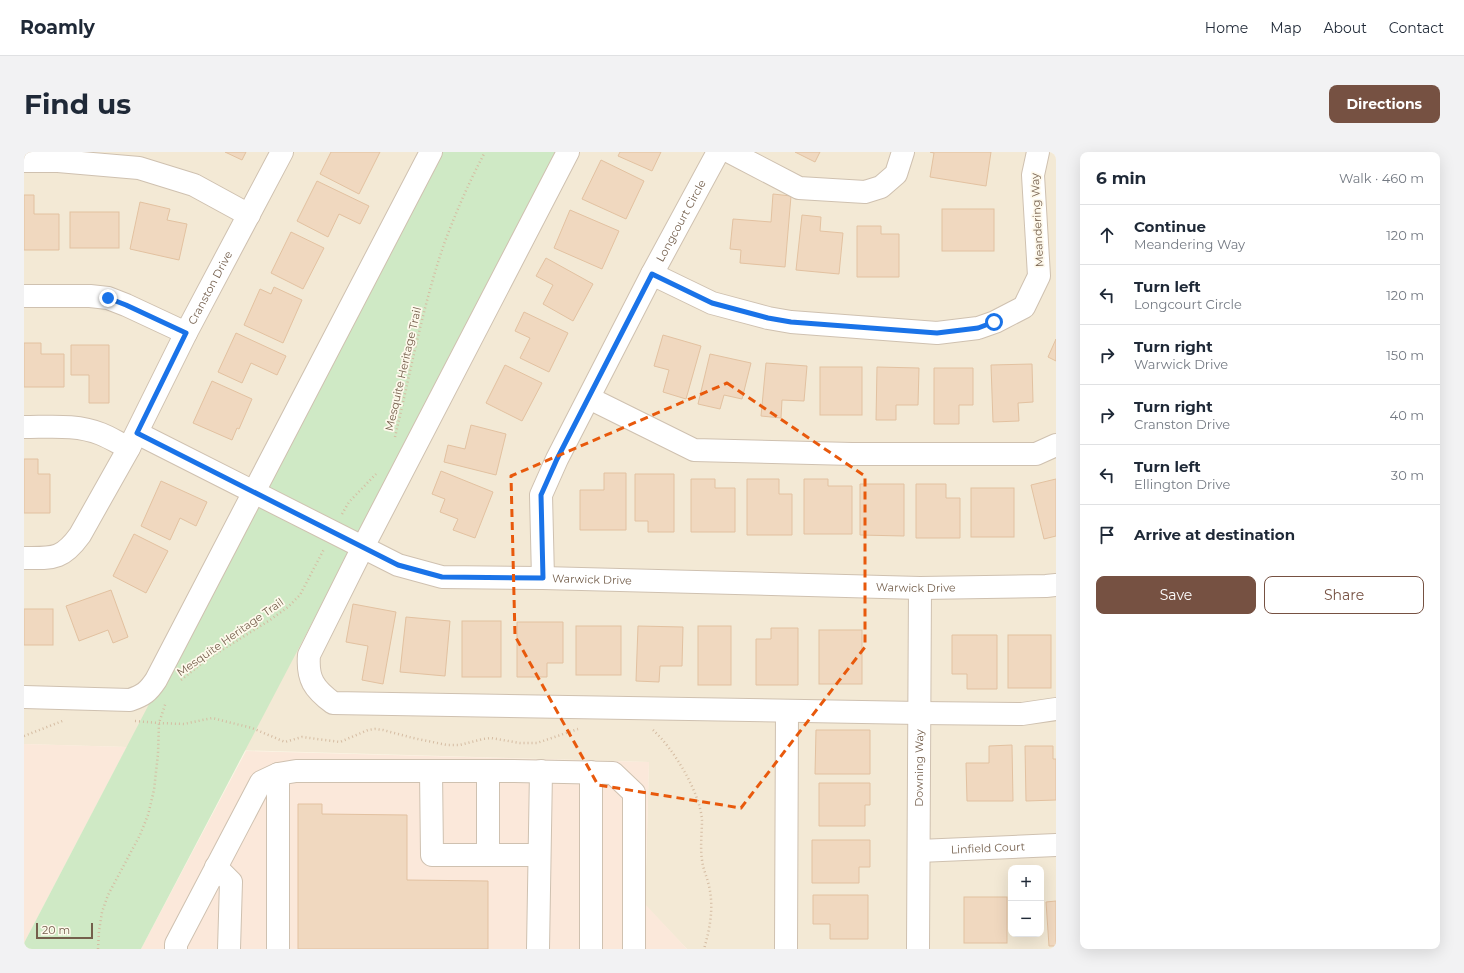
<!DOCTYPE html>
<html lang="en">
<head>
<meta charset="utf-8">
<style>
  :root { --surface:#fff; --page:#f2f2f3; --text:#1f2937; --muted:#747a83; --line:#e0e1e3; --accent:#765142 }
  body { margin:0; font-family:Montserrat,sans-serif; background:var(--page); color:var(--text) }
  .controls { position:absolute; right:12px; bottom:12px; display:grid; overflow:hidden; border-radius:8px; box-shadow:0 4px 16px #0002 }
  .controls button { width:36px; height:36px; display:grid; place-items:center; padding:0; border:0; border-bottom:1px solid var(--line); background:var(--surface); color:var(--text); font:20px sans-serif }
  .scale { position:absolute; left:12px; bottom:10px; width:57px; box-sizing:border-box; padding-left:4px; border:2px solid #745f4c; border-top:0; font-size:11px; line-height:14px; white-space:nowrap; color:#745f4c; -webkit-text-stroke:3px #fef9ec; paint-order:stroke }
  .stop { position:absolute; width:12px; height:12px; margin:-9px; border:3px solid #1a73e8; border-radius:50%; background:#fff }
  .stop.end { background:#1a73e8; border-color:#fff; box-shadow:0 1px 4px #0008 }
  .list { margin:0; padding:0; list-style:none }
  h2 { display:flex; justify-content:space-between; align-items:center; height:52px; margin:0; padding:0 16px; font-size:17px }
  h2 small { font-size:13px; font-weight:400; color:var(--muted) }
  .list li { display:grid; grid-template-columns:26px 1fr auto; gap:12px; align-items:center; box-sizing:border-box; height:60px; padding:0 16px; border-top:1px solid var(--line) }
  .list b { display:block; font-size:15px; white-space:nowrap }
  .list p { margin:0; font-size:13px; white-space:nowrap; color:var(--muted) }
  .list em { font-size:13px; font-style:normal; color:var(--muted) }
  .actions { display:flex; gap:8px; padding:12px 16px }
  .actions a { flex:1; padding:9px 0; border:1px solid var(--accent); border-radius:8px; text-align:center; font-size:14px; color:var(--accent) }
  .actions .main { background:var(--accent); color:#fff }
  .icon { flex:none; width:22px; height:22px; fill:none; stroke:currentColor; stroke-width:2; stroke-linecap:round; stroke-linejoin:round }
  .map { position:relative; flex:none; width:1032px; height:797px; overflow:hidden; border-radius:8px }
  header { display:flex; align-items:center; gap:24px; box-sizing:border-box; height:56px; padding:0 20px; background:var(--surface); border-bottom:1px solid var(--line) }
  header strong { font-size:19px }
  nav { display:flex; gap:22px; margin-inline-start:auto; font-size:14px }
  .intro { display:flex; align-items:center; justify-content:space-between; box-sizing:border-box; height:96px; padding:0 24px }
  h1 { margin:0; font-size:28px }
  .button { padding:10px 18px; border-radius:8px; background:var(--accent); color:#fff; font-size:14px; font-weight:700 }
  main { display:flex; gap:24px; padding:0 24px }
  aside { flex:1; background:var(--surface); border-radius:8px; box-shadow:0 4px 16px #0002 }
  .map>svg:first-child { display:block }
  .residential { fill:#f3e9d5; fill-rule:evenodd }
  .commercial { fill:#fbe8da }
  .green { fill:#cfe9c5 }
  .building { fill:#f0d8bf; stroke:#e2c1a0 }
  .lines { fill:none; stroke-linecap:round; stroke-linejoin:round }
  .minor-casing { stroke:#cfc1b0; stroke-width:24 }
  .path { stroke:#d5bca2; stroke-width:2.5; stroke-dasharray:1 3; stroke-linecap:butt }
  .minor { stroke:#fff; stroke-width:22 }
  .route { stroke:#1a73e8; stroke-width:5 }
  .marked { fill:none; stroke:#e8590c; stroke-width:3; stroke-dasharray:8 5; stroke-linejoin:round }
  .labels { text-anchor:middle; stroke-width:3.5; stroke-linejoin:round; paint-order:stroke }
  .street-label { font-size:11px; fill:#745f4c; stroke:#fef9ec }
</style>
</head>
<body>
<header>
<strong>Roamly</strong>
<nav><a>Home</a><a>Map</a><a>About</a><a>Contact</a></nav>
</header>
<div class="intro"><h1>Find us</h1><a class="button">Directions</a></div>
<main>
<div class="map">
<svg width="1032" height="797" viewBox="0 0 1032 797">
  <rect width="100%" height="100%" fill="#fbf6e6"/>
  <path class="residential" d="M0,0h1032v797h-369l-42,-44 4,-143 -625,-18zM987,716h30v66h-30z"/>
  <g class="commercial">
    <path d="M0,592l103,3 -103,196z"/>
    <path d="M222,599l403,11 -4,142 42,45h-546z"/>
  </g>
  <path class="green" d="M414,0h121l-418,797h-117v-6z"/>
  <g class="building">
    <path d="M201,0h21l-4,8z"/>
    <path d="M307,0h49l-21,42 -39,-20z"/>
    <path d="M596,0h41l-9,19 -34,-15z"/>
    <path d="M771,0h25l-5,10z"/>
    <path d="M906,0h61l-5,34 -56,-9 4,-24z"/>
    <path d="M577,8l43,21 -18,38 -44,-20z"/>
    <path d="M293,29l52,25 -9,18 -21,-10 -11,23 -31,-16z"/>
    <path d="M749,42l18,2 -6,71 -45,-4 1,-13 -11,-1 3,-30 38,3z"/>
    <path d="M0,43h10v19h25v36h-35z"/>
    <path d="M116,50l30,7 -3,11 20,4 -8,36 -49,-11z"/>
    <rect x="918" y="57" width="52" height="42"/>
    <path d="M546,58l49,21 -17,38 -48,-21z"/>
    <rect x="46" y="60" width="49" height="36"/>
    <path d="M778,63l19,2 -1,14 23,2 -4,41 -43,-4z"/>
    <path d="M833,74h24v8h18v43h-42z"/>
    <path d="M267,80l33,16 -21,41 -32,-16z"/>
    <path d="M522,106l47,26 -20,37 -30,-17 10,-19 -17,-9z"/>
    <path d="M250,135l28,13 -19,43 -39,-18 16,-36 11,5z"/>
    <path d="M500,160l44,21 -19,39 -29,-14 10,-20 -15,-7z"/>
    <path d="M212,181l50,23 -9,19 -26,-12 -9,20 -24,-11z"/>
    <path d="M639,183l38,11 -15,53 -23,-7 6,-22 -15,-4z"/>
    <path d="M1032,187v22l-8,-4z"/>
    <path d="M0,191h17v11h23v33h-40z"/>
    <path d="M47,193h38v58h-20v-28h-18z"/>
    <path d="M686,202l41,9 -9,36 -18,-4 -4,14 -22,-5z"/>
    <path d="M742,211l41,3 -3,35 -22,-1 -1,18 -20,-2z"/>
    <path d="M1008,212l1,38 -15,1 1,18 -26,1 -2,-57z"/>
    <path d="M481,213l37,18 -20,38 -36,-18z"/>
    <rect x="796" y="215" width="42" height="48"/>
    <path d="M853,215l42,1 -1,37h-22v15h-20z"/>
    <path d="M910,216h39v37h-14v19h-25z"/>
    <path d="M188,229l40,18 -13,30 -2,-1 -5,12 -39,-17z"/>
    <path d="M447,273l35,9 -10,41 -52,-13 4,-17 17,4z"/>
    <path d="M0,307h14v15h12v39h-26z"/>
    <path d="M417,319l52,21 -18,46 -22,-8 5,-11 -18,-7 5,-13 -13,-5z"/>
    <path d="M580,321h22v57h-46v-40h24z"/>
    <path d="M611,322h39v58h-26v-11h-13z"/>
    <path d="M667,327h24v9h20v44h-44z"/>
    <path d="M723,327h32v15h13v41h-45z"/>
    <path d="M780,327h24v7h24v48h-48z"/>
    <path d="M1032,327v57l-12,3 -13,-54z"/>
    <path d="M137,329l46,21 -11,24 -16,-8 -10,22 -29,-14z"/>
    <path d="M836,332h44v52l-44,-1z"/>
    <path d="M892,332h30v14h14v40h-44z"/>
    <rect x="947" y="336" width="43" height="49"/>
    <path d="M110,382l34,17 -22,42 -33,-17z"/>
    <path d="M87,438l17,47 -15,6 -5,-13 -29,11 -13,-35z"/>
    <path d="M329,452l43,8 -13,72 -21,-4 6,-34 -22,-4z"/>
    <rect x="0" y="457" width="29" height="36"/>
    <path d="M382,465l44,4 -5,55 -45,-4z"/>
    <rect x="438" y="469" width="39" height="56"/>
    <path d="M493,470h46v41h-16v14h-30z"/>
    <rect x="552" y="474" width="45" height="49"/>
    <path d="M614,474l45,1 -1,39h-22l-1,16 -23,-1z"/>
    <rect x="674" y="474" width="33" height="59"/>
    <path d="M747,476h27v57h-42v-46h15z"/>
    <rect x="795" y="478" width="43" height="54"/>
    <path d="M928,483h45v54h-30v-15h-15z"/>
    <rect x="984" y="483" width="43" height="53"/>
    <path d="M792,578h54v44h-55z"/>
    <path d="M988,593l1,56h-46l-1,-38h23v-17z"/>
    <path d="M1001,594h28v13h3v41l-30,1z"/>
    <path d="M795,631h51v22h-5v21h-46z"/>
    <path d="M274,652h24v10l85,1v65l81,1v68h-190z"/>
    <path d="M788,688h58v27h-11v16h-47z"/>
    <path d="M789,743h55v44h-38v-15h-17z"/>
    <rect x="940" y="745" width="43" height="46"/>
    <path d="M1032,749v45h-7l-3,-44z"/>
  </g>
  <g class="lines">
    <g class="minor-casing">
      <g id="minor">
        <path d="M544,0l-205,395 -54,108c-2,24 5,34 24,48l586,10 103,1 34,-5"/>
        <path d="M706,0l69,36 66,4 16,-5 15,-13 7,-22"/>
        <path d="M0,9h34l81,7 55,17 55,30"/>
        <path d="M628,122l60,29 56,15 23,4 146,11 41,-5 17,-6 29,-15 15,-31 -6,-101 5,-23"/>
        <path d="M0,144h66l18,2 18,7 60,28"/>
        <path d="M565,246l105,52 158,4h184l20,-9"/>
        <path d="M0,275c26,0 53,-3 77,7 10,4 19,10 28,14"/>
        <path id="s1" d="M113,281l261,132 44,12 101,1 377,10 126,-2 10,-1"/>
        <path id="s2" d="M0,406c29,0 38,2 56,-23l49,-87 57,-115 96,-181"/>
        <path id="s3" d="M519,426l-2,-83 16,-36 95,-185 66,-122"/>
        <path d="M0,545l106,3c14,-5 18,-8 26,-20l275,-528"/>
        <path d="M407,619l1,84h107"/>
        <path d="M464,619v84"/>
        <path d="M567,620v177"/>
        <path id="s4" d="M895,699l137,-6"/>
        <path d="M192,715l15,15 -2,67"/>
        <path d="M152,797v-5l85,-162 17,-8"/>
        <path d="M254,797v-175l18,-3h218l99,2 21,20v156"/>
        <path d="M514,797l3,-178"/>
        <path d="M762,797l1,-238"/>
        <path id="s5" d="M894,797l2,-361"/>
      </g>
    </g>
    <g class="path">
      <path d="M371,285c15,-63 28,-132 49,-193 12,-32 25,-62 41,-92"/>
      <path d="M318,362l7,-12 27,-28"/>
      <path d="M157,528l25,-20 64,-40 18,-13 12,-12 24,-46"/>
      <path d="M111,569l24,2 25,1 28,-6 40,10 33,14 17,-5 38,5 28,-12 7,-1 8,1 30,8 34,7h13l23,-6 8,-1 29,5h17l41,-14"/>
      <path d="M629,578c20,18 47,62 49,90 0,13 -2,26 0,40 1,9 5,17 7,26 5,22 1,42 -5,63"/>
      <path d="M0,584l41,-16"/>
      <path d="M74,797l1,-18 3,-19 6,-17 32,-60 8,-20 6,-25 4,-36 1,-31 7,-21"/>
    </g>
    <use href="#minor" class="minor"/>
  </g>
  <g class="lines">
    <path class="route" d="M84,146l18,7 60,28 -49,100 261,132 44,12 101,1 -2,-83 16,-36 95,-185 60,29 56,15 23,4 146,11 41,-5 16,-6"/>
  </g>
  <path class="marked" d="M703,231l138,93v171l-124,161 -143,-23 -83,-149 -4,-160z"/>
  <g class="labels">
    <g class="street-label">
      <text transform="translate(1013 68) rotate(-93)" y="4">Meandering Way</text>
      <text dy="4" stroke="none"><textPath href="#s3" startOffset="391">Longcourt Circle</textPath></text>
      <text dy="4" stroke="none"><textPath href="#s2" startOffset="344">Cranston Drive</textPath></text>
      <text transform="translate(379 217) rotate(-77)" y="4">Mesquite Heritage Trail</text>
      <text dy="4" stroke="none"><textPath href="#s1" startOffset="488">Warwick Drive</textPath></text>
      <text dy="4" stroke="none"><textPath href="#s1" startOffset="812">Warwick Drive</textPath></text>
      <text transform="translate(206 485) rotate(-35)" y="4">Mesquite Heritage Trail</text>
      <text dy="4" stroke="none"><textPath href="#s5" startOffset="181">Downing Way</textPath></text>
      <text dy="4" stroke="none"><textPath href="#s4" startOffset="69">Linfield Court</textPath></text>
    </g>
  </g>
</svg>
<div class="controls">
<button>+</button>
<button>−</button>
</div>
<div class="scale">20 m</div>
<div class="stop" style="left:970px;top:170px"></div>
<div class="stop end" style="left:84px;top:146px"></div>
</div>
<aside>
<h2>6 min<small>Walk · 460 m</small></h2>
<ul class="list">
<li><svg class="icon" aria-label="ahead" viewBox="0 0 24 24"><path d="M12 20V5M6 11l6-6 6 6"/></svg><div><b>Continue</b><p>Meandering Way</p></div><em>120 m</em></li>
<li><svg class="icon" aria-label="left" viewBox="0 0 24 24"><path d="M17 20v-9H6M10 6l-5 5 5 5"/></svg><div><b>Turn left</b><p>Longcourt Circle</p></div><em>120 m</em></li>
<li><svg class="icon" aria-label="right" viewBox="0 0 24 24"><path d="M7 20v-9h11M14 6l5 5-5 5"/></svg><div><b>Turn right</b><p>Warwick Drive</p></div><em>150 m</em></li>
<li><svg class="icon" aria-label="right" viewBox="0 0 24 24"><path d="M7 20v-9h11M14 6l5 5-5 5"/></svg><div><b>Turn right</b><p>Cranston Drive</p></div><em>40 m</em></li>
<li><svg class="icon" aria-label="left" viewBox="0 0 24 24"><path d="M17 20v-9H6M10 6l-5 5 5 5"/></svg><div><b>Turn left</b><p>Ellington Drive</p></div><em>30 m</em></li>
<li><svg class="icon" aria-label="arrive" viewBox="0 0 24 24"><path d="M6 21V4h12l-3 4 3 4H6"/></svg><div><b>Arrive at destination</b></div></li>
</ul>
<div class="actions"><a class="main">Save</a><a>Share</a></div>
</aside>
</main>
</body>
</html>
